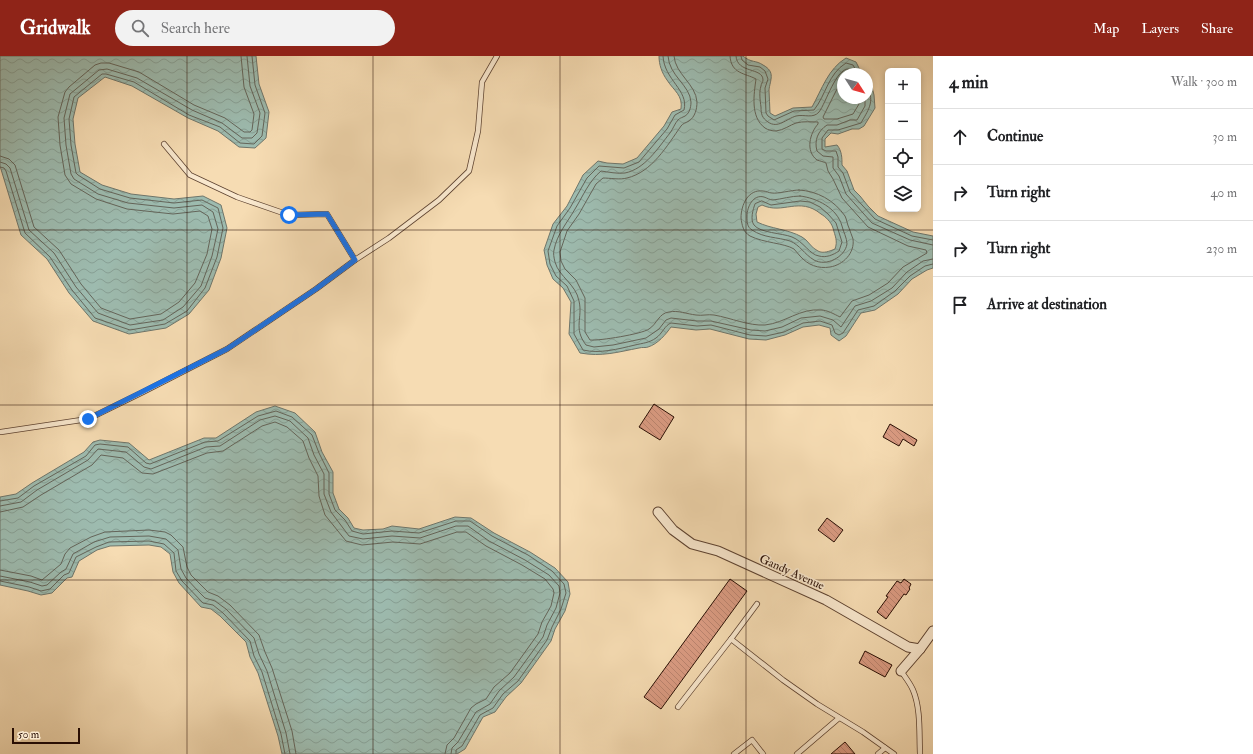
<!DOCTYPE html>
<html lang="en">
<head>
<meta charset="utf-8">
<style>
  :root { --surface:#fff; --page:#f2f2f2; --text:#202124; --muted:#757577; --line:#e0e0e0; --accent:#8f2418 }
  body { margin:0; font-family:"IM FELL Double Pica",serif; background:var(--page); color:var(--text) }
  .controls { position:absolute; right:12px; top:12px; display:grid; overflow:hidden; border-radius:6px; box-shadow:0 2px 6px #0003 }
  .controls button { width:36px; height:36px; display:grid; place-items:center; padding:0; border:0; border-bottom:1px solid var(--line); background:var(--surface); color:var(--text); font:20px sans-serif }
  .compass { position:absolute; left:837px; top:12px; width:36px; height:36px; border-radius:50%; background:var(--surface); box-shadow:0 2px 6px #0003; rotate:126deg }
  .scale { position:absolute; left:12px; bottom:10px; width:68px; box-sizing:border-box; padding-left:4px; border:2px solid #2a0f04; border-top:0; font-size:11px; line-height:14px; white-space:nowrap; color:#2a0f04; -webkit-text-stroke:3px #f9e8ce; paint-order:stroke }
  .stop { position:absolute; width:12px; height:12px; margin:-9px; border:3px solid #1a73e8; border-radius:50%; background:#fff }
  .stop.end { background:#1a73e8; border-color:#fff; box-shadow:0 1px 4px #0008 }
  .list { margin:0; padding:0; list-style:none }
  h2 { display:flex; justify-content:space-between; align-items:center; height:52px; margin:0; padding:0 16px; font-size:17px }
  h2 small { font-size:13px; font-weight:400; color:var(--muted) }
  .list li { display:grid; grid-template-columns:26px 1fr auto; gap:12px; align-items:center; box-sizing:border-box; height:56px; padding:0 16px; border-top:1px solid var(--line) }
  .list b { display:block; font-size:15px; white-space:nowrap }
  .list em { font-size:13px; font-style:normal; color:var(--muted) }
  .icon { flex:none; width:22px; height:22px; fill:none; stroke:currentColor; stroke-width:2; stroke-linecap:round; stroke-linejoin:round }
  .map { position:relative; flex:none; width:933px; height:698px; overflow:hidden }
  header { display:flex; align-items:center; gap:24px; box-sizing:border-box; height:56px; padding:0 20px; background:var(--accent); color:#fff }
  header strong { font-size:19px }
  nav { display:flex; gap:22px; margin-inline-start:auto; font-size:14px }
  .search { width:280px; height:36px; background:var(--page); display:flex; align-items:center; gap:10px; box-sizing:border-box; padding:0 14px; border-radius:22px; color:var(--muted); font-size:15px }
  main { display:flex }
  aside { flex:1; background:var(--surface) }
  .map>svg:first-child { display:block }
  .water { fill:url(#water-waves); stroke:#6f766b; fill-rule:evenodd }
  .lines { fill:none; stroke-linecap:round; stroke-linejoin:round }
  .shore { stroke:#64655a; stroke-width:1 }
  .building { fill:url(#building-back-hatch); stroke:#2a0f04 }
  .service-casing { stroke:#5d4230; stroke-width:6 }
  .minor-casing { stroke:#5d4230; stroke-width:11 }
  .service { stroke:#f9e8ce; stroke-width:4.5 }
  .minor { stroke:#f9e8ce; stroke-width:9 }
  .route { stroke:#1a73e8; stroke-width:5 }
  .grid { fill:none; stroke:#2a0f04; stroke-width:1; stroke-opacity:0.55 }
  .labels { text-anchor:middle; stroke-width:3; stroke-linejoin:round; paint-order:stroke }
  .street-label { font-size:12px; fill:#2a0f04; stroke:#f9e8ce }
</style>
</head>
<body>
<header>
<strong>Gridwalk</strong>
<div class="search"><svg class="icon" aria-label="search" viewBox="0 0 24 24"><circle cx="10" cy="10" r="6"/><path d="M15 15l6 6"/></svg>Search here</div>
<nav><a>Map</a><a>Layers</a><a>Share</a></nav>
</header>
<main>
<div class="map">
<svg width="933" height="698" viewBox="0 0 933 698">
  <defs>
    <pattern id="water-waves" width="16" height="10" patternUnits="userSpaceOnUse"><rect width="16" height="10" fill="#9dbbaf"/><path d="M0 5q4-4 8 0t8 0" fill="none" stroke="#87a095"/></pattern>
    <pattern id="building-back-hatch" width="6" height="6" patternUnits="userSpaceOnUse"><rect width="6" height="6" fill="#da9b82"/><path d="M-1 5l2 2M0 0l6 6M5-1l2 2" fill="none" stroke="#bb846f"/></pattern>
  </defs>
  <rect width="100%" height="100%" fill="#f6dcb3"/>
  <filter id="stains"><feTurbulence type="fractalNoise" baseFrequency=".005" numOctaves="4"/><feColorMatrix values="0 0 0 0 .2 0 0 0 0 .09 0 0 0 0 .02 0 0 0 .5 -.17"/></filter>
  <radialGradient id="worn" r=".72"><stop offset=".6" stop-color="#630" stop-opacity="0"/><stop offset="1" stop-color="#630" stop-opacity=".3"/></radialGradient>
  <g class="water">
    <path d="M0,0h256l3,28 10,28 -3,26 -11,10 -16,-1 -21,-16 -30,-13 -56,-32 -27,-9 -27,21 -5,21 2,25 5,28 22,13 29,9 43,5 29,-3 18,9 6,23 -6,30 -12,32 -20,24 -23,14 -37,6 -36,-13 -24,-28 -22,-34 -26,-24 -21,-69z"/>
    <path d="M659,0h84c8,7 13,4 20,9 13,7 7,15 6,25 0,8 1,15 1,23l5,3 18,-8 19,-1c10,-18 16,-38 34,-49l10,4 6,12h-19v24h24v-15l5,4 2,8 1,13 -11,18 -5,3h-7l-14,5 -7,-1 -6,6v8l12,-2c5,6 5,13 5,20l5,6 7,19 6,6 8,10 10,10 35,16 20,4v32l-6,2 -15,9 -14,15 -23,16 -14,3 -15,23 -7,5 -8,-6 -1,-7 -11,-3 -16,2 -18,8 -19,5 -17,-1 -39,-10 -14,1 -25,-3c-5,7 -13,17 -23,20 -2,1 -6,0 -9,1 -21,4 -37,9 -59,5l-11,-19 2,-32 -8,-14 -10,-9 -6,-14 -3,-15 9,-26 14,-18 16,-31 15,-14 9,2 16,1 14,-6 27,-32 8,-14 9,-3c2,-14 -7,-18 -14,-29 -5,-7 -8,-15 -8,-24zM762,149c21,10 37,-9 59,9 5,3 10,8 12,14 2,8 5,13 2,21 -5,2 -12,5 -17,2 -7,-3 -10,-11 -16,-14 -14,-8 -31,-8 -45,-15l-1,-8 2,-7z"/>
    <path d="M275,350l20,7 20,19 7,20 11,20v21l6,16 9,9 6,10 9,2 20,-1 9,-3 27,3 36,-12 16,1 23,15 36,19 25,16 13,14 2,12 -5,17 -10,18 -4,12 -30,42 -15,14 -11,15 -12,5 -18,32 -8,5h-175l-4,-18 -20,-63 -8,-16 -4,-15 -26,-26 -9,-7 -10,-2 -22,-24 -6,-11 -3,-18 -9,-7 -12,-2 -39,1 -13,4 -18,11 -7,16 -5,1 -15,15 -11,2 -13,-4 -28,-6v-88l16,-3 16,-11 52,-31 9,-10 7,-2 29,3 20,17 55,-22h12l40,-26z"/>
  </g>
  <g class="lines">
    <g class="shore">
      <path d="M663,0c1,24 26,34 21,54l-9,5 -8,14 -28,33 -15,6 -25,-2 -12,12 -17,30 -13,18 -9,25 2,13 6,12 11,10 7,15v33l9,16c17,4 35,-1 52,-5 8,-2 14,-2 21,-7 6,-4 9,-13 15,-15l26,3 14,-1 39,10 16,1 18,-4 19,-9 17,-2 12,4 3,8 4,2 4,-2 15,-23 16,-4 21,-15 15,-15 15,-10 8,-2"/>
      <path d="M668,0c1,20 22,29 23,46 0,6 -2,13 -8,15 -2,1 -3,1 -5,3 -3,3 -5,9 -8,13 -12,15 -25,36 -45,40 -7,1 -17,-1 -24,-2 -12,10 -18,25 -26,38 -8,14 -18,25 -21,41 -1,3 0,8 1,12 4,15 21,22 24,39 4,17 -6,27 7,44l8,2 19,-2 33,-7 13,-9 7,-9 5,-2 26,3h14l40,9 14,1 17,-4 19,-9 19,-2 13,4 8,7 14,-21 16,-5 21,-13 15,-16 16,-11 10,-2"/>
      <path d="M674,0c1,18 22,28 23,46 0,7 -2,15 -8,19 -3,2 -6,2 -8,5 -14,20 -29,46 -54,52 -7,2 -17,0 -24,0l-7,6 -17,30 -12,17 -7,21 1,9 4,8 11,11 9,18v34l5,8c9,1 52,-6 59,-11 8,-5 10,-16 20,-17 9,-2 18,2 27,3 6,1 12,-1 18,0 17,3 35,11 51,10 20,-2 35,-17 56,-15 6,0 13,4 19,7l12,-16 17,-6 19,-12 15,-16 24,-14 -1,-3 -18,-4 -40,-19 -26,-29 -9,-19 -5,-8 -2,-8c-2,-1 -6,-2 -9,-3 -12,-9 -7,-27 1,-36v-2c-6,0 -15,-1 -22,1 -6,2 -12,7 -20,8 -4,0 -8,-1 -11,-3 -15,-11 -11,-34 -9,-49 -11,-6 -25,-5 -26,-23"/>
      <path d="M736,0c1,18 27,11 27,24 0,2 -2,4 -2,6 -2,6 -1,14 0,21 0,7 1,11 7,15 10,7 18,-3 28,-6 8,-2 17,3 23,-4 7,-9 17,-44 30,-43l4,5"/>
      <path d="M741,0l1,4 6,5 12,2 5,4 3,8 -3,9 1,25 2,3 6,4 20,-9 20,-1c12,-15 14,-36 32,-47l7,2 5,9"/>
      <path d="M843,24l-7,11 -13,26 1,2h13l16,-5 6,-10v-6"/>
      <path d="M867,32c9,13 0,24 -6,35l-23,7h-10l-6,8v11l4,2h10l2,6v10l5,6 7,19 25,27 37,17 21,4"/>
      <path d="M865,42v8l-8,14h-7l-13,5h-10c-9,6 -13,15 -10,26l6,5 10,1v11l6,8 7,18 26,29 38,17 23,5"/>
      <path d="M0,100l9,3 6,6 19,62 25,23 22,34 20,24 29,11 31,-5 18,-12 16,-19 12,-29 5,-25 -4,-13 -8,-5 -27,3 -46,-5 -31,-10 -25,-15 -6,-9 -5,-30 -2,-28 7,-25 4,-5 26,-22 6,-2h8l30,9 55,33 31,13 19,14h6l2,-2 2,-16 -10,-27 -3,-31"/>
      <path d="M0,106l6,2 4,4 19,62 25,23 22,34 22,26 32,12 33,-5 20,-13 18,-21 11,-30 6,-27 -5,-17 -11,-7 -28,3 -46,-5 -30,-9 -24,-15 -3,-5 -5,-29 -2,-27 6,-24 29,-24 8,-1 30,9 55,32 30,13 20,15h10l5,-5 3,-20 -10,-27 -3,-30"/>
      <path d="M0,111l4,1 2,3 19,62 25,24 22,33 23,28 35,12 35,-6 22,-13 18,-23 12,-31 6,-29 -5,-20 -16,-8 -28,3 -44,-5 -30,-9 -22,-14 -2,-2 -5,-28 -2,-26 5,-22 28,-23h4l28,8 55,33 31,12 20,16 14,1 8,-8 3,-23 -10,-28 -3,-29"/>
      <path d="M799,134c18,1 35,10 46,26 2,4 2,8 4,12 1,4 3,7 4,11 2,14 -10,26 -23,28 -12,2 -22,-2 -30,-11 -2,-2 -4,-5 -6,-7 -10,-6 -30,-6 -44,-13 -7,-4 -8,-11 -9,-18 0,-13 7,-29 22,-27 3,0 6,2 9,2 5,1 20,-3 27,-3z"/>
      <path d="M800,140c17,2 37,12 42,30 1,5 5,12 5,18 -2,13 -21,23 -33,16 -10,-6 -14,-15 -24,-19 -13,-4 -26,-3 -38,-11 -5,-3 -5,-8 -5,-14 0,-9 6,-22 17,-19 3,1 6,3 9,3 9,-1 18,-4 27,-4z"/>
      <path d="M762,145l9,4 29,-4 10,1 10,5 8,7 8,9 6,19 -3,9c-6,4 -13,7 -20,5 -9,-1 -16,-15 -27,-19 -10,-4 -32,-4 -38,-12 -4,-5 -1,-16 1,-21z"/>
      <path d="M0,445l18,-3 16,-12 52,-30 9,-11 5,-1 28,3 18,16 4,1 55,-22 13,-1 40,-25 18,-5 16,6 20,18 7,18 10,20v21l6,16 10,10 7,11 11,3 29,-3 27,2 37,-12h14l22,15 36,19 24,16 12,13 2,9 -5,16 -9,18 -5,13 -29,41 -15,13 -10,14 -13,7 -18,31 -6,4v4"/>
      <path d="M0,450l21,-4 16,-12 51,-30 10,-11 28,3 18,15 7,2 55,-22 14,-1 40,-26 15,-4 15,5 18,17 6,17 10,19v20l7,18 18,24 14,3 29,-3 28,2 36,-12h12l21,15 36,19 24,15 10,11 1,7 -4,15 -9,17 -4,12 -29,40 -15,14 -9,13 -14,8 -18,30 -6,6 -1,6"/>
      <path d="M0,456l23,-5 18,-12 51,-30 9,-10 22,3 19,15 11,1 54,-21 16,-2 39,-25 13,-4 12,5 16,14 6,17 9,18 1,20 6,19 21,26 16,4 31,-3 27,2 37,-12h9l20,14 36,19 23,14 8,10 1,4 -3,13 -9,16 -4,12 -28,39 -16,14 -8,12 -10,5 -5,4 -17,30 -7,7 -2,9"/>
      <path d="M0,514l31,6 11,4 19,-16 4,-10 5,-6 21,-11 14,-5 44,-2 16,2 6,3 12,12 4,20 4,8 17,17 10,4 12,9 29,30 6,17 7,16 20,63 4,23"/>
      <path d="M0,520l30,6 12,4 5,-1 14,-13 5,-3 7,-15 21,-12 16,-5 39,-1 17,3 12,11 3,19 5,9 12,13 7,7 10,3 11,8 28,29 5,16 8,17 19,62 4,21"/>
      <path d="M0,525l29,6 12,4 9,-2 14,-14 5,-2 7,-16 20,-10 13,-5 40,-1 15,3 10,9 2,18 6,10 21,22 10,2 10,8 27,28 4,15 8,16 19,62 4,20"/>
    </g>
  </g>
  <g class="building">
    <path d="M654,348l20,13 -14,23 -21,-13z"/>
    <path d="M890,368l27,16 -3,6 -11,-7 -4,7 -16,-9z"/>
    <path d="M827,462l16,12 -9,12 -16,-12z"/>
    <path d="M730,523l17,12 -86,118 -17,-12z"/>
    <path d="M904,523l7,5 -2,4 1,1 -4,6 -2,-1 -18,25 -9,-7 11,-15 -2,-1 11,-15 4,2z"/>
    <path d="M865,595l27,14 -7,12 -26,-14z"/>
    <path d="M845,686l10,12h-24z"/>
  </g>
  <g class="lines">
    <g class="service-casing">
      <g id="service">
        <path d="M164,88l26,31 47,22 52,18 38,-1 28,46"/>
        <path d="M1,376l87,-13 55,-27 84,-43 89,-60 39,-29 34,-22 50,-38 30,-29 9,-40 4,-49 15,-26"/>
        <path d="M731,583l26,-35"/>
        <path d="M901,615c4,6 9,12 12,19 8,19 6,43 7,64"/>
        <path d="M678,651l53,-68 52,41 34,24 46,28 31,22"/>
        <path d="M734,698l18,-14 11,14"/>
        <path d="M797,698l42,-36"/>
        <path d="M878,698l7,-6"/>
      </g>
    </g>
    <g class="minor-casing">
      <g id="minor">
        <path d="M658,456l15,18 19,14 26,7 108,49 82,47 12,2"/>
        <path d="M901,615l19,-22 13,-18"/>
      </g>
    </g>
    <use href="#service" class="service"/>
    <use href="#minor" class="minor"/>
  </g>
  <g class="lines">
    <path class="route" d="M88,363l139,-70 89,-60 39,-29 -28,-46 -38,1"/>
  </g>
  <path class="grid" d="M187,0v698M373,0v698M560,0v698M746,0v698M0,174h933M0,349h933M0,524h933"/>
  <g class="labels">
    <g class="street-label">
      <text transform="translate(792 516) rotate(24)" y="4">Gandy Avenue</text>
    </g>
  </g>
  <rect width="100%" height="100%" filter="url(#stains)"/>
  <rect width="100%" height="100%" fill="url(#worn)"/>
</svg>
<div class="controls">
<button>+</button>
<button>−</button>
<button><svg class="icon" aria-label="locate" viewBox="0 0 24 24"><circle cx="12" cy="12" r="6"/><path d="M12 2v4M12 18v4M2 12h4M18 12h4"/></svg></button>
<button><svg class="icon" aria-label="layers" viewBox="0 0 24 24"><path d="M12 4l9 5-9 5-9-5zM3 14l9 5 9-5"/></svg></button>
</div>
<svg class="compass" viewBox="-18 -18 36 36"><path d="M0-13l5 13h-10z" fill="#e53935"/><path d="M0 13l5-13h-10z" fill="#757577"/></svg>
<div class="scale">50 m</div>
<div class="stop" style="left:289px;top:159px"></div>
<div class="stop end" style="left:88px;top:363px"></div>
</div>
<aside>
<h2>4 min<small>Walk · 300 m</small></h2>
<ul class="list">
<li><svg class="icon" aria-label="ahead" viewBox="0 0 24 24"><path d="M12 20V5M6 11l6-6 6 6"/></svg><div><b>Continue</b></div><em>30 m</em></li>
<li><svg class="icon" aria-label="right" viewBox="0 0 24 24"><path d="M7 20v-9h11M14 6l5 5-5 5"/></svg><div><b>Turn right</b></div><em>40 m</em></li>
<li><svg class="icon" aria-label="right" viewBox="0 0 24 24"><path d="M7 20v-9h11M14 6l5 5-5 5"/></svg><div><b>Turn right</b></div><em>230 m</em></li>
<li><svg class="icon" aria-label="arrive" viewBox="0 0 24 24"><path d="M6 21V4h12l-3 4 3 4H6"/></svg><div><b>Arrive at destination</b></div></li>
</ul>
</aside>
</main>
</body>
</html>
